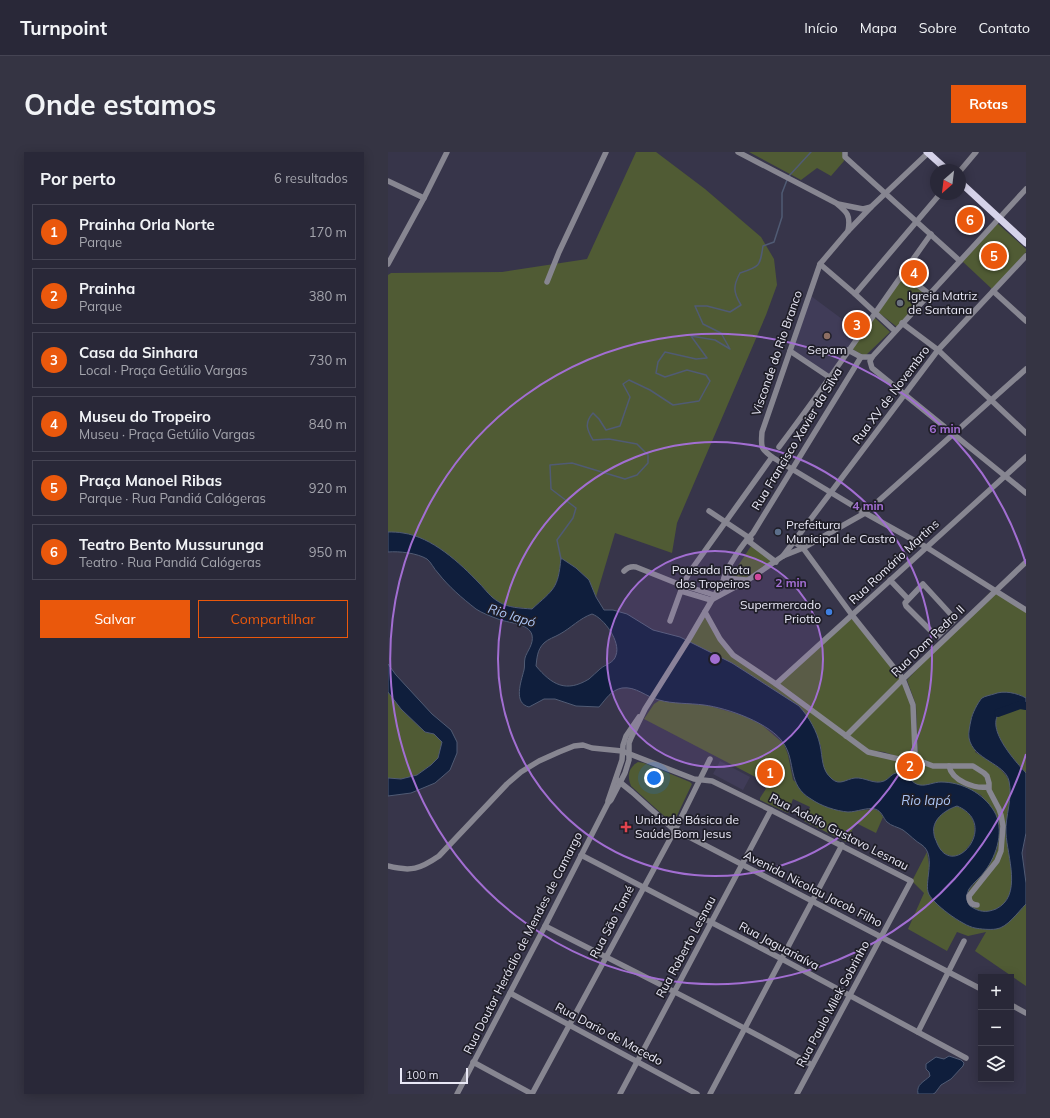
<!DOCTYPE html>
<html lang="pt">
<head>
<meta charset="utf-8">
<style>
  :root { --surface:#292838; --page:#353443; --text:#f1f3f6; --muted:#a5a6ae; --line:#454453; --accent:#ea580c }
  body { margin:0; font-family:Mulish,sans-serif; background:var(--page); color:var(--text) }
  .controls { position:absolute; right:12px; bottom:12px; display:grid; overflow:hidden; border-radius:0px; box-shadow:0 2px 10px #0003 }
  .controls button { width:36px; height:36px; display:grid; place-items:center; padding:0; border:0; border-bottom:1px solid var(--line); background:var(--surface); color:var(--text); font:20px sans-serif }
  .compass { position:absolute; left:542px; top:12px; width:36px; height:36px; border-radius:50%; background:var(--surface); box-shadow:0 2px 10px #0003; rotate:208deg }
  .scale { position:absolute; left:12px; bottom:10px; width:68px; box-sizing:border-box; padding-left:4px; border:2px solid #e9e8f6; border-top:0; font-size:11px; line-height:14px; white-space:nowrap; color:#e9e8f6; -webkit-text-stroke:3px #1f1e28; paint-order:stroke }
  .you { position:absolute; left:266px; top:626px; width:14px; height:14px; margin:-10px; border:3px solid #fff; border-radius:50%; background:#1a73e8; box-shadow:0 0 0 6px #1a73e833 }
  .badge { display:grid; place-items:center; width:26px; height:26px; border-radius:50%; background:var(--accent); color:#fff; font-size:13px; font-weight:700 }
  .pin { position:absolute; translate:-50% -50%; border:2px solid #fff; box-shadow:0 1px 4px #0006 }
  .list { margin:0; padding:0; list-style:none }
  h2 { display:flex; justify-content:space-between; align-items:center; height:52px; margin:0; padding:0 16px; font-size:17px }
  h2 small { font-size:13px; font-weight:400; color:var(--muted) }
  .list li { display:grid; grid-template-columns:26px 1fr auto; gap:12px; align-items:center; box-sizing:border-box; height:56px; margin:0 8px 8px; padding:0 8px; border:1px solid var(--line); border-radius:0px }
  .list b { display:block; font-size:15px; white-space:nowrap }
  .list p { margin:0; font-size:13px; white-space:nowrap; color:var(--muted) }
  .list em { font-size:13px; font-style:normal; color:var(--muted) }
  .actions { display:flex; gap:8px; padding:12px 16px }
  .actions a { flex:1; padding:9px 0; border:1px solid var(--accent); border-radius:0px; text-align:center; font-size:14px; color:var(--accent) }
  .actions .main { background:var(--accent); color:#fff }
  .icon { flex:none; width:22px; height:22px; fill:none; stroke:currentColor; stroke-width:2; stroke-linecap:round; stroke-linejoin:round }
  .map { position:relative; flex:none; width:638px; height:942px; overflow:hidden; border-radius:0px }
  header { display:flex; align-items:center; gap:24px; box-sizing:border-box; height:56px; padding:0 20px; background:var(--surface); border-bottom:1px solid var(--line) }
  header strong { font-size:19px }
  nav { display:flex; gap:22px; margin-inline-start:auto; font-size:14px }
  .intro { display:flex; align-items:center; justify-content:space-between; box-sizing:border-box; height:96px; padding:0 24px }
  h1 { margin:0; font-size:28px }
  .button { padding:10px 18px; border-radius:0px; background:var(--accent); color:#fff; font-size:14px; font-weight:700 }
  main { display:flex; gap:24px; padding:0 24px }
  aside { flex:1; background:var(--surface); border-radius:0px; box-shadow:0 2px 10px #0003 }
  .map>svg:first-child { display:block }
  .built { fill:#403c58 }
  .green { fill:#505b34 }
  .water { fill:#0f1e3c; stroke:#505b74; fill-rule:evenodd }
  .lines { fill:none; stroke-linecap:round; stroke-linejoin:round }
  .stream { stroke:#505b74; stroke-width:1.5 }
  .river { stroke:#0f1e3c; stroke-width:8 }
  .minor { stroke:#878691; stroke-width:5.5 }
  .major { stroke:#d6d3ea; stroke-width:7 }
  .ring { fill:none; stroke:#a26ed2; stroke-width:2 }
  .worship-dot { fill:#6b7280; stroke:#1f1e28; stroke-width:1.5 }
  .education-dot { fill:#8d6e63; stroke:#1f1e28; stroke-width:1.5 }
  .service-dot { fill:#5c6f8a; stroke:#1f1e28; stroke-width:1.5 }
  .hotel-dot { fill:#d1479c; stroke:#1f1e28; stroke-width:1.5 }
  .shop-dot { fill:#3f7fe0; stroke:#1f1e28; stroke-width:1.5 }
  .health-dot { fill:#e0444e; stroke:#1f1e28; stroke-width:1.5 }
  .labels { text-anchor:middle; stroke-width:3.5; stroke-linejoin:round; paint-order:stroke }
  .poi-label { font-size:12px; fill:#e9e8f6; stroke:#1f1e28; text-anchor:start }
  .street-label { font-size:12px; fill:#e9e8f6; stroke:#1f1e28 }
  .water-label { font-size:13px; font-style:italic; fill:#abc5f5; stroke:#1f1e28 }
  .centre { fill:#a26ed2; stroke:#1f1e28; stroke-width:2 }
  .ring-label { font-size:12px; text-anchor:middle; font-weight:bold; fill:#a26ed2; stroke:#1f1e28; stroke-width:3.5; stroke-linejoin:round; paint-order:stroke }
</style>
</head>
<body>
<header>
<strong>Turnpoint</strong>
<nav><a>Início</a><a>Mapa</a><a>Sobre</a><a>Contato</a></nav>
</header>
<div class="intro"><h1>Onde estamos</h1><a class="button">Rotas</a></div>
<main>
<aside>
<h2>Por perto<small>6 resultados</small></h2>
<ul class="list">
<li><span class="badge">1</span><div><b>Prainha Orla Norte</b><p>Parque</p></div><em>170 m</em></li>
<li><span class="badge">2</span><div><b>Prainha</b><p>Parque</p></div><em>380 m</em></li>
<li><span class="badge">3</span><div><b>Casa da Sinhara</b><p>Local · Praça Getúlio Vargas</p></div><em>730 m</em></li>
<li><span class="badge">4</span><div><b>Museu do Tropeiro</b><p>Museu · Praça Getúlio Vargas</p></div><em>840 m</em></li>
<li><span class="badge">5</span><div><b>Praça Manoel Ribas</b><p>Parque · Rua Pandiá Calógeras</p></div><em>920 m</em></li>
<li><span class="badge">6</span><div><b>Teatro Bento Mussurunga</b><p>Teatro · Rua Pandiá Calógeras</p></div><em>950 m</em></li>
</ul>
<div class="actions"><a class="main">Salvar</a><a>Compartilhar</a></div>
</aside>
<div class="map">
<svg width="638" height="942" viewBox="0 0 638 942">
  <rect width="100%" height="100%" fill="#37354a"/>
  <g class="built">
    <path d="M423,144l31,23 -1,2 5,4 -1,3 11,8 -27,39 -36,-24z"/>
    <path d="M332,609l30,16 -7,13 -30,-16z"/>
  </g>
  <g class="green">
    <path d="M248,0h20l49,37 56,48 13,22 3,26 -11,30 -89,208 -5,30 -57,-20 -19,64 -7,-17 -13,-12 -15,-9c-3,30 -7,31 -29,50l-24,-3 -10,-4 -10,-7 -9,-11 -28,-27 -47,-24 -16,-1v-257l3,-2 111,-1 85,-13z"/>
    <path d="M361,0h93l2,9 -13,15 -14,-8 -16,12z"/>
    <path d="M609,71l29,26v3l-33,38 -32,-30z"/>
    <path d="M515,123l23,19 -29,33 -19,-15z"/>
    <path d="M486,165l16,15 -25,24 -13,-7z"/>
    <path d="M363,394l22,15 -30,19 -6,-1 -5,-4z"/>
    <path d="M605,437l33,22v87l-7,-3 -13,-3 -31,60c11,7 27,15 33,27 6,12 -3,40 -2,54 1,23 17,63 -10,76 -10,4 -17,3 -26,-3l-3,-8 2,-8 16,-19 7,-11 5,-11 2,-29 -5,-8 -13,-17 -17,-8 -24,-5 -19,4 -6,-2 -4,-5 -17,-5 -8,7 -8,1 -22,-4 -13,4h-6l-5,-3 -7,-7 -3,-11 -1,-15 -22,-40 -67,-43 -43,-21 15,-26 19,30 144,107 45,6 6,-8 -2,-46 -9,-25z"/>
    <path d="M464,465l48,61 11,27 2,45 -2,6 -9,2 -18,-6 -15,-2 -90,-66z"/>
    <path d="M0,540l13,17 24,23 10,2 7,8 -4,16 -7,7 -14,10 -16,4 -13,-1z"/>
    <path d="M272,548l46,5 39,11 17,9 22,19 4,11 5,25 31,26 9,3 15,3 26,-3 5,2 4,6 -7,16 -20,-10 -10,19 -42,-21 6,-14 -17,-8 -5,14 -28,-13v-2l9,-14 -125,-65 10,-15z"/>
    <path d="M632,553l6,1v67c-10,-11 -39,-43 -28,-58 5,-6 15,-8 22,-10z"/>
    <path d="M250,610l6,1 46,19 2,2 -19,40 -42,-38c-4,-10 -3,-18 7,-24z"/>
    <path d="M569,654c26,11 21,38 0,51 -5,-1 -11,-2 -15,-5 -10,-9 -11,-27 -2,-37 4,-5 12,-7 17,-9z"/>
    <path d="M539,700l2,13 -1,27 4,7 43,29h10l21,-4 20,-20v82l-51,-35 11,-19 -18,4 -11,-4 -10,19 -39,-22 16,-36 -12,-12z"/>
  </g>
  <g class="water">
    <path d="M0,380c5,0 10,0 15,1 29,4 57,30 76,50 7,7 11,14 20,19 10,6 21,6 33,7 22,-20 26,-20 29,-51l15,10 13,12 7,17 8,13h9l14,4 26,16 27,7 52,26 67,43c10,11 18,25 21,39 3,13 1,25 12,34 8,7 14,0 23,-1 10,-1 19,7 29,3 5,-2 8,-8 13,-8 11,0 14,11 23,12 7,1 14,-3 21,-3 21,0 42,11 53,29 11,18 3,44 -9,60 -4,6 -12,12 -16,18 -3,6 -3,12 1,17 9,6 16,7 26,3 27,-13 11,-53 10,-76 -1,-17 7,-35 3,-52 -4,-18 -36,-21 -40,-43 -1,-5 1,-13 2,-18 1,-6 7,-18 11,-22 3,-2 9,-3 12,-4 10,-4 23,-1 32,4v8c-7,-2 -14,0 -21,3 -26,13 10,52 21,64v60l-4,20 4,30v21c-8,8 -19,24 -30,25 -6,1 -16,0 -21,-1 -12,-2 -44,-25 -47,-36 -3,-13 8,-37 -6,-47 -7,-4 -12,-10 -19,-15 -5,-3 -12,-4 -16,-8 -4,-4 -5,-11 -12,-13 -8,-2 -18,3 -27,3 -12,-1 -27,-6 -37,-13 -24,-14 -15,-37 -27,-55 -13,-21 -57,-36 -80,-39 -15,-2 -31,-1 -45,-5 -13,-3 -23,-14 -37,-12 -11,2 -16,11 -23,19l-23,-1 -21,-7h-11l-15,8c-16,-4 -8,-25 -5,-37 1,-4 0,-8 1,-12 2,-7 9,-14 7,-23 -3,-12 -25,-12 -34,-16 -8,-3 -16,-6 -22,-10 -14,-11 -27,-22 -38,-36 -4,-4 -7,-11 -11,-14 -10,-6 -28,-8 -39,-7zM204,462c12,4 29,28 24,41 -2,8 -10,9 -16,14 -4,3 -7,7 -11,10 -23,14 -37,6 -53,-13 1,-8 1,-16 8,-23 4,-4 11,-6 16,-9 11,-6 20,-16 32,-20zM569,654c44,18 -4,76 -20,37 -1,-3 -3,-6 -3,-9 -3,-14 11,-24 23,-28z"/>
    <path d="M0,512l8,11 36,39 19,16 6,12v11l-7,17 -15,13 -24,10 -23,3v-18l13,1 16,-4 14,-10 7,-7 4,-16 -8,-8 -9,-2 -24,-23 -13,-17z"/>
    <path d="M561,904l12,4 3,3 -1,3 -12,13 -10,6 -6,8 -2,1h-15c-2,-10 6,-12 12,-18l-1,-4 -3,-3v-5l10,-7 8,2z"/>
  </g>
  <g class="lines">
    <g class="stream">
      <path d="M400,25l23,-25"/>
      <path d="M173,407l-4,-19 16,-22 3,-10 -25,-19 -1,-24 22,-2 53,16 12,-4 11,-12v-8l-11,-11 -28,-5 -16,1c-6,-10 -9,-17 0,-27l6,6 7,11 14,-4 10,-29 -7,-13 6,-4 21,10 23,15 26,-4 11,-20 -4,-6 -19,-5 -22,7 -9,-4 2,-11 7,-10 31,7 11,-1 -16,-22 24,4 15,9 -9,-16 -18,-9 -8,-18h12l23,6 11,-7c-8,-13 -8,-19 -1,-32 20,-6 20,-7 23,-27l11,-4 8,-25v-24l5,-13"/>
    </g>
    <path class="river" d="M610,561l22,-8 6,1"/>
    <g class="minor">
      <path d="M350,0l98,51c11,9 15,12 12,28"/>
      <path d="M457,0v5l115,104"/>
      <path d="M572,19l16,-19"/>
      <path d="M0,29l36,17"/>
      <path d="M638,37l-154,168 -2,4 2,7 154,125"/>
      <path d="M450,52l25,5 8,-2 58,-55"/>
      <path d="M483,55l-23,24 -28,33 -58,168c-1,15 -2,16 10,25l93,56 61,34 100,63"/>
      <path d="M0,112l36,-66 23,-46"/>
      <path d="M432,112l35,30 40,37"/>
      <path d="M515,121l26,21"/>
      <path d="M159,130l12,-30 47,-100"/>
      <path d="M605,139l33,30"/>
      <path d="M467,142l85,-100"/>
      <path d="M514,171l36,27 88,83"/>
      <path d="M460,198l13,7h11"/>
      <path d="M402,199l39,26"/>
      <path d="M391,295c53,-70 101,-142 152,-213"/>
      <path d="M321,359l42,28"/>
      <path d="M359,388l29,22"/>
      <path d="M395,404l155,-206 88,-94"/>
      <path d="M236,419c4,-4 7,-5 12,-4l40,16 38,12"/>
      <path d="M336,426l22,2"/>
      <path d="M502,428l18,19"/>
      <path d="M535,432l32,35 -18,18 -31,-31 -1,-3z"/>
      <path d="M293,439l30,9 37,-20 35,-24 20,-8 62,-35 161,-144"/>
      <path d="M317,460l15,27 13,16 43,29 92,68 35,8c7,0 9,-2 12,-8l-2,-47 -10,-26 -51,-64 -49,-67 -9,-6"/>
      <path d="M282,469l13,-36 6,-12 83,-116"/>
      <path d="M388,532l250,-227"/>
      <path d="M458,584l57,-57 123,-117"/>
      <path d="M524,606l21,8h40l11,7 3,3 2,7v7l10,19 2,6 2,11 -2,25 -4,10 -28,35c0,5 2,9 8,9"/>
      <path d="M561,614c3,15 26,23 39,21"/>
      <path d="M228,627l16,13 40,36 309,161"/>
      <path d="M220,649l14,-41 1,-15 3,-9 13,-19"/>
      <path d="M193,703l201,104 184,99"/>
      <path d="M0,714c23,6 32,3 51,-10l68,-72 14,-12 18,-11 20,-9 15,-6 9,-1 9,3 30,3 72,28 18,2 59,29 140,71 -114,213"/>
      <path d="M157,774c90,46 180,90 267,139"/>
      <path d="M122,841l187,101"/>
      <path d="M623,853l15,8"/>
      <path d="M530,880l46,-91"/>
      <path d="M85,910l59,32"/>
      <path d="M69,942l88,-168 63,-123 3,-3 14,-27 4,-13v-17l2,-5 14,-29 44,-70 34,-58c3,-13 20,-38 30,-48l108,-176"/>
      <path d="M144,942l143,-264 35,-71"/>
      <path d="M232,942l151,-284"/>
      <path d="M322,942l132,-249"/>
    </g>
    <g class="major">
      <path d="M539,0l20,18"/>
      <path d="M572,30l66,61"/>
    </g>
  </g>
  <circle cx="327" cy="507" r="108" fill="#a26ed2" fill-opacity=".12"/>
  <g class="ring">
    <circle cx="327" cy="507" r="108"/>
    <circle cx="327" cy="507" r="217"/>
    <path d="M638 602A325 325 0 1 1 638 412"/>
  </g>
  <circle class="worship-dot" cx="512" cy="151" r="4"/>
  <circle class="education-dot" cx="439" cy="184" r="4"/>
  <circle class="service-dot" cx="390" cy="380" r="4"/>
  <circle class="hotel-dot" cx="370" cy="425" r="4"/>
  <circle class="shop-dot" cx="441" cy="460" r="4"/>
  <path class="health-dot" d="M236 669h4v4h4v4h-4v4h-4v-4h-4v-4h4z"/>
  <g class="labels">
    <g class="poi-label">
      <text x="520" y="148">Igreja Matriz<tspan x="520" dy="14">de Santana</tspan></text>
      <text x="439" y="202" text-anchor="middle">Sepam</text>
      <text x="398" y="377">Prefeitura<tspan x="398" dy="14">Municipal de Castro</tspan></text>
      <text x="362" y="422" text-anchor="end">Pousada Rota<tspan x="362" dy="14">dos Tropeiros</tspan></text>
      <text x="433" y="457" text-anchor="end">Supermercado<tspan x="433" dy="14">Priotto</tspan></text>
      <text x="247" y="672">Unidade Básica de<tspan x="247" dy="14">Saúde Bom Jesus</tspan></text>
    </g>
    <g class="street-label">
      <text transform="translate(389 201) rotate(-71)" y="4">Visconde do Rio Branco</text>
      <text transform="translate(503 243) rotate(-53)" y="4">Rua XV de Novembro</text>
      <text transform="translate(409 287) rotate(-59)" y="4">Rua Francisco Xavier da Silva</text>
      <text transform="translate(506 410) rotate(-43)" y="4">Rua Romário Martins</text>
      <text transform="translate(540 489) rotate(-44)" y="4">Rua Dom Pedro II</text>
      <text transform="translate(451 680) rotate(27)" y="4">Rua Adolfo Gustavo Lesnau</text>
      <text transform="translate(425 737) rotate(27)" y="4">Avenida Nicolau Jacob Filho</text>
      <text transform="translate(224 770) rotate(-62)" y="4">Rua São Tomé</text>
      <text transform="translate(135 791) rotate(-63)" y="4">Rua Doutor Heráclio de Mendes de Camargo</text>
      <text transform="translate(391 794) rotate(28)" y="4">Rua Jaguariaíva</text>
      <text transform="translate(298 795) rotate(-62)" y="4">Rua Roberto Lesnau</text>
      <text transform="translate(445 852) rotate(-62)" y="4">Rua Paulo Milek Sobrinho</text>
      <text transform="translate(221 882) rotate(28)" y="4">Rua Dario de Macedo</text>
    </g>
    <g class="water-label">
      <text transform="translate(124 463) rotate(18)" y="5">Rio Iapó</text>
      <text x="538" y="653">Rio Iapó</text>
    </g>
  </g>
  <circle cx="327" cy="507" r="6" class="centre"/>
  <g class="ring-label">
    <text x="557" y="281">6 min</text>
    <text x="480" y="358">4 min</text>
    <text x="403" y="435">2 min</text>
  </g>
</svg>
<div class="controls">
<button>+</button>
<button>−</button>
<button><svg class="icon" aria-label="layers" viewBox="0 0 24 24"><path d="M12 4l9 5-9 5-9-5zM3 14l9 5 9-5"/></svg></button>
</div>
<svg class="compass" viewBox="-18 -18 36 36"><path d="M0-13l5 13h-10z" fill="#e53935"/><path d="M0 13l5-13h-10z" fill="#a5a6ae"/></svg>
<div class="scale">100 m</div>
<div class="you"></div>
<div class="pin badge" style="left:382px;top:621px">1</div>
<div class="pin badge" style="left:522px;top:614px">2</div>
<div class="pin badge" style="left:469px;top:173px">3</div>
<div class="pin badge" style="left:526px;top:121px">4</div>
<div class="pin badge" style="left:606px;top:104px">5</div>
<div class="pin badge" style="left:582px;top:68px">6</div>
</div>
</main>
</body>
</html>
